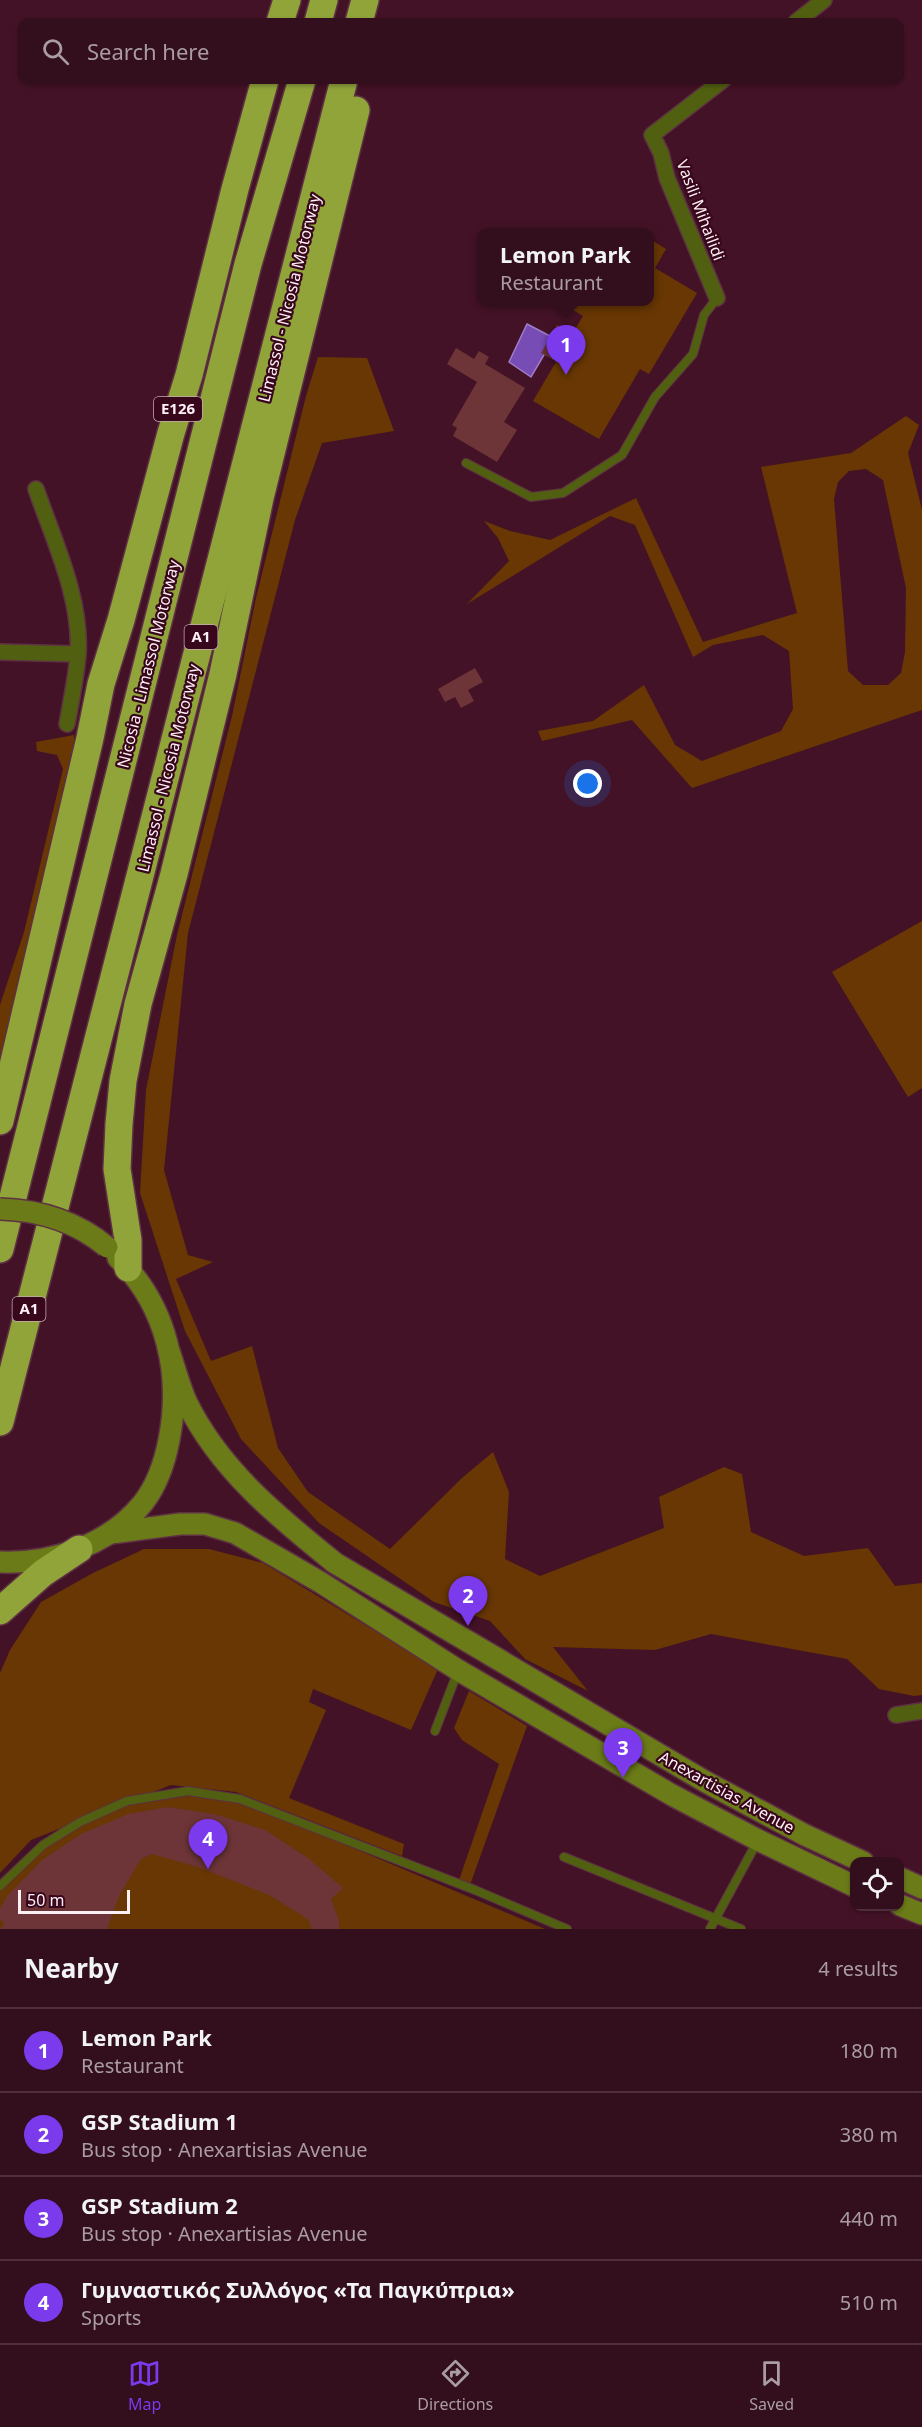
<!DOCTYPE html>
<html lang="en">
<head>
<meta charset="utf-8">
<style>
  :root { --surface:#330e1c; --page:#3b1725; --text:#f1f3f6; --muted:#a99ca3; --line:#4e2e3b; --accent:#7c3aed }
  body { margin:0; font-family:"Noto Sans",sans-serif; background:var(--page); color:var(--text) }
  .controls { position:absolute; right:18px; bottom:18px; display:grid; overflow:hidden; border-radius:12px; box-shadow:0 2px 4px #0004 }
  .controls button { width:54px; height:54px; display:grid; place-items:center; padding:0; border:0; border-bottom:2px solid var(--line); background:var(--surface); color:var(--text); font:30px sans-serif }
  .scale { position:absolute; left:18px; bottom:15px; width:112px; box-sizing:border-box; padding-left:6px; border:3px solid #fef0f4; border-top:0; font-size:16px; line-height:21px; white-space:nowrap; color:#fef0f4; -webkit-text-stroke:4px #38071c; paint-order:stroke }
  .you { position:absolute; left:588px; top:784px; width:21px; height:21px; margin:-15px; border:4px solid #fff; border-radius:50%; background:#1a73e8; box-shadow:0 0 0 9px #1a73e833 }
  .badge { display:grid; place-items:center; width:39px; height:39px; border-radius:50%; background:var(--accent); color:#fff; font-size:20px; font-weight:700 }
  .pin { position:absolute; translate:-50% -50px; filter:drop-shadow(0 2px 3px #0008) }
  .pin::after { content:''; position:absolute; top:32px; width:21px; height:18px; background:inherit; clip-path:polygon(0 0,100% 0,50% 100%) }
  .popup { position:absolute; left:477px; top:228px; width:177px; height:78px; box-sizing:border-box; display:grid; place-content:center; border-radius:12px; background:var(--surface); filter:drop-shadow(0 2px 4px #0005); font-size:20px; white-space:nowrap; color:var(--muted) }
  .popup b { font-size:22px; color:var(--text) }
  .popup::after { content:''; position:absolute; left:50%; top:100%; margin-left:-12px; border:12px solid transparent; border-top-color:var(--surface) }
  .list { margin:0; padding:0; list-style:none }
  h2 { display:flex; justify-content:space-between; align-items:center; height:78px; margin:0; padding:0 24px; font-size:26px }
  h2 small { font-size:20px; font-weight:400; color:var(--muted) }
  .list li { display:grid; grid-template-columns:39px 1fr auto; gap:18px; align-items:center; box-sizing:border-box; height:84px; padding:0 24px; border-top:2px solid var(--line) }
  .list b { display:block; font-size:22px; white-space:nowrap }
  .list p { margin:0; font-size:20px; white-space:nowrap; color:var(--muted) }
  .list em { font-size:20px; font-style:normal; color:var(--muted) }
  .icon { flex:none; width:33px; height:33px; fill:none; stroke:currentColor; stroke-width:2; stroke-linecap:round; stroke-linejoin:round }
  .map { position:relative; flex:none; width:922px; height:1929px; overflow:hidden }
  .search { position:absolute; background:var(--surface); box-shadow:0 2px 4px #0004; left:18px; right:18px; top:18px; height:66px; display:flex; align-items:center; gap:15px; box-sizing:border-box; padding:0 21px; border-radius:12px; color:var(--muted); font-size:22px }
  .sheet { height:414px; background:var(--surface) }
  nav { display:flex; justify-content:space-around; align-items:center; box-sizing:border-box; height:84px; border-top:2px solid var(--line); background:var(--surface); font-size:16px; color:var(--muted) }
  nav a { display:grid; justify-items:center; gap:3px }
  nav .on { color:var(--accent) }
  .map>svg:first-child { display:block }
  .green { fill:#683703; fill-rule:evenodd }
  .water { fill:#774cb5; stroke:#a07dc8; stroke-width:1.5 }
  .building { fill:#6d3537 }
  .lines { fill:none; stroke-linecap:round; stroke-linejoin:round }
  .lane-casing { stroke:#5e3143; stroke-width:10 }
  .street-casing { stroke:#5e3143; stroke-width:18 }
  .secondary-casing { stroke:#5e3143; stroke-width:24 }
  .highway-casing { stroke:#5e3143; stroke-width:30 }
  .lane { stroke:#515f10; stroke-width:8 }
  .street { stroke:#515f10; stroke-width:15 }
  .secondary { stroke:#6a7b18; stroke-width:21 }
  .highway { stroke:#90a43a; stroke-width:27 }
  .secondary-bridge-casing { stroke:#5e3143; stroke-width:24; stroke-linecap:butt }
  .secondary-bridge { stroke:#6a7b18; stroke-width:21 }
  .labels { text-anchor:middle; stroke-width:4.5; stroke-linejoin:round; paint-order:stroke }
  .shield { fill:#38071c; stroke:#c3aab3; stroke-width:1.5 }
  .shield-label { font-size:15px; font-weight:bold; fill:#fef0f4 }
  .street-label { font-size:16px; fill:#fef0f4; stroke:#38071c }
</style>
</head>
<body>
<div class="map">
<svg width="922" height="1929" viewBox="0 0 922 1929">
  <rect width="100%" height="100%" fill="#441226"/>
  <g class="green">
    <path d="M650,239l16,10 -11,19 42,25 -48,81 -9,-5 -41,70 -66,-38 50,-85 -20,-12 1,-2h86z"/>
    <path d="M318,357l49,1 27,73 -72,12 -27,77 -107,413 -24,237 24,85 25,7 -37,17 35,82 41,-15 26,102 30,44 82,57 72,-71 31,-26 16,40 -4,67 35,17 124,-48 -5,-31 65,-30 18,7 9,58 53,24 64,-8 27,38 27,-3v112l-8,1 -35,-7 -32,-30 -136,-25 -56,16 -102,-3 35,44 -63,-32 -35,-38 -56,-19 -115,-79 -78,-84 -56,-108 -45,-138 6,-103 31,-155 55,-219 24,-118 50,-202z"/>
    <path d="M906,416l13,9 -11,28 14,57v200l-230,78 -60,-68 -90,21 -4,-10 55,-10 51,-36 31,60 27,16 79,-30 12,-22 -4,-58 -26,-16 -50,10 -20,12 -58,-132 -25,-9 -143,88 42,-43 -11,-23 -14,-17 26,10 40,9 86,-42 67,144 94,-29 -36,-146 90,-14zM866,469l17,11 23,108 -1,64 -4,21 -13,12h-25l-15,-14 -14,-172 4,-17 11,-11z"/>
    <path d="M74,735v17l-74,340v-87l24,-73 39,-163 -6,-14 -20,-4 -1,-9z"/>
    <path d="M922,921v167l-14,9 -76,-125z"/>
    <path d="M144,1549h65l54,14 175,106 -27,61 -98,-41 -4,13 17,8 -37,88 115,46 -2,12 -166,-64 -65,-7 -23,9 51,-3 55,15 291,123h-545v-47l24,-25 40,-30 -33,13 -31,33v-200l10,-23 31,-48 52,-29z"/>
    <path d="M469,1691l58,35 -57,159 -11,-5 40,-116 -37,-24 -8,-12z"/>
  </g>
  <path class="water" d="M527,324l27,14 -23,39 -22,-15z"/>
  <g class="building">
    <path d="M557,325l13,7 -17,28 -12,-7z"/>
    <path d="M456,348l18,11 5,-8 10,6 -4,7 40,24 -21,34 13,8 -20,32 -44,-26 4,-8 -5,-3 25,-43 -30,-18z"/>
    <path d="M475,668l8,14 -15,8 6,11 -13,7 -6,-11 -10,5 -7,-13z"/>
    <path d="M168,1807l50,8 47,15 43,28 35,30 -12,11 8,22v8h-27l-4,-10 -39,-24 -71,-28 -46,-13 -11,5 -21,35 -13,35h-106l3,-7 -4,-2v-11l7,-13 35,-36 39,-26 47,-20z"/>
  </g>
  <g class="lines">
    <g class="lane-casing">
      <g id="lane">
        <path d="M466,463l65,34 32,-4 59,-38 33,-58 38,-43 11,-39 13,-17"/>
        <path d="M435,1731l23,-60"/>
        <path d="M564,1857l177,72"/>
        <path d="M0,1886l43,-41 37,-23 47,-21 61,-10 52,8 235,91 92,39"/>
        <path d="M710,1929l47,-87"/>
      </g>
    </g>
    <g class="street-casing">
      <g id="street">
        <path d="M796,22l28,-22"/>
        <path d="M717,298l-50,-120 -6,-25 -9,-18 71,-55"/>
        <path d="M36,489c18,52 46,110 42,166 -2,23 -7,47 -11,69"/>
        <path d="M0,652l78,2"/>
        <path d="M896,1715l26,-4"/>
      </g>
    </g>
    <g class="secondary-casing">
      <g id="secondary">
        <path d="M169,1351c6,17 10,35 18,52 33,67 91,114 148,160l371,219 99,53 58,27"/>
        <path d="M111,1533l69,-9h25l30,9 85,49 138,88 214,125 86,45 96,46"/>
        <path d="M0,1562c53,2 109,-17 143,-59 14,-18 22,-42 26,-63 13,-66 -2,-134 -51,-182"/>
        <path d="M900,1878l22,10"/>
        <path d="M900,1905l22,9"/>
      </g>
    </g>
    <g class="highway-casing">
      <g id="highway">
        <path d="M280,22l7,-22"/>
        <path d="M318,22l6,-22"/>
        <path d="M359,22l6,-22"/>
        <path d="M0,1121l90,-383 11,-54 20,-64 50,-187 18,-58 46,-186 30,-109"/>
        <path d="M0,1249l248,-985 54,-184"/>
        <path d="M128,1268v-28l-11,-71 2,-45 4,-43 15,-77 36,-130 49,-200 37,-176 96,-388"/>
        <path d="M0,1422l344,-1342"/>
        <path d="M0,1611l43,-38 36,-24"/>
      </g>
    </g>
    <use href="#lane" class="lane"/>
    <use href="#street" class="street"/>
    <use href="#secondary" class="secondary"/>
    <use href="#highway" class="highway"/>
    <g class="secondary-bridge-casing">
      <path id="secondary-bridge" d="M0,1209c39,1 77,13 107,38"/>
    </g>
    <use href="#secondary-bridge" class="secondary-bridge"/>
  </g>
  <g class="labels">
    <g class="shield">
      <rect x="154" y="397" width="48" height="24" rx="4.5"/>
      <rect x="184.5" y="625" width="33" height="24" rx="4.5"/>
      <rect x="12.5" y="1297" width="33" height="24" rx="4.5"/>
    </g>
    <g class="shield-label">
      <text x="178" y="414">E126</text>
      <text x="201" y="642">A1</text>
      <text x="29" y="1314">A1</text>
    </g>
    <g class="street-label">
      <text transform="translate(701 210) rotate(69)" y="6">Vasili Mihailidi</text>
      <text transform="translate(289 298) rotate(-76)" y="6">Limassol - Nicosia Motorway</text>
      <text transform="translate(148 664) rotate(-76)" y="6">Nicosia - Limassol Motorway</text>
      <text transform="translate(168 768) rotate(-76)" y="6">Limassol - Nicosia Motorway</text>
      <text transform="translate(727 1792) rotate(29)" y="6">Anexartisias Avenue</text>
    </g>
  </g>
</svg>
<div class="controls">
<button><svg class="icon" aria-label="locate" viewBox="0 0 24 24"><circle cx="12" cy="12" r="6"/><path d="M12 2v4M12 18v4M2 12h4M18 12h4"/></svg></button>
</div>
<div class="scale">50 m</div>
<div class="you"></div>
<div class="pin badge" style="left:566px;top:375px">1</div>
<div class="popup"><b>Lemon Park</b>Restaurant</div>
<div class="pin badge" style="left:468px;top:1626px">2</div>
<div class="pin badge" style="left:623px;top:1778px">3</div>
<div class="pin badge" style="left:208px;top:1869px">4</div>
<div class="search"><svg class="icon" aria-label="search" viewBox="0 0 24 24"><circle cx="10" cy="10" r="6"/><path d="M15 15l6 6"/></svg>Search here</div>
</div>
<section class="sheet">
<h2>Nearby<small>4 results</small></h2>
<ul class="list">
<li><span class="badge">1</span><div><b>Lemon Park</b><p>Restaurant</p></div><em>180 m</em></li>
<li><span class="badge">2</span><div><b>GSP Stadium 1</b><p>Bus stop · Anexartisias Avenue</p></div><em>380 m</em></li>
<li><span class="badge">3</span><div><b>GSP Stadium 2</b><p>Bus stop · Anexartisias Avenue</p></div><em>440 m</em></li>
<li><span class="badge">4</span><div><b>Γυμναστικός Συλλόγος «Τα Παγκύπρια»</b><p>Sports</p></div><em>510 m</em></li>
</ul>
</section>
<nav>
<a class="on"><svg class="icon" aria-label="map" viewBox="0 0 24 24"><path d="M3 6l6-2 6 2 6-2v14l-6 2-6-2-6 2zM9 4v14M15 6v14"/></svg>Map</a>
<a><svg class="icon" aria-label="directions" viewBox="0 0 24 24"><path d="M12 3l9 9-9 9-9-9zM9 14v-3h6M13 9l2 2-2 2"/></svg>Directions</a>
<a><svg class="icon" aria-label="saved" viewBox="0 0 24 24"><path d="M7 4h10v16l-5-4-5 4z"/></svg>Saved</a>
</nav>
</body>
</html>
